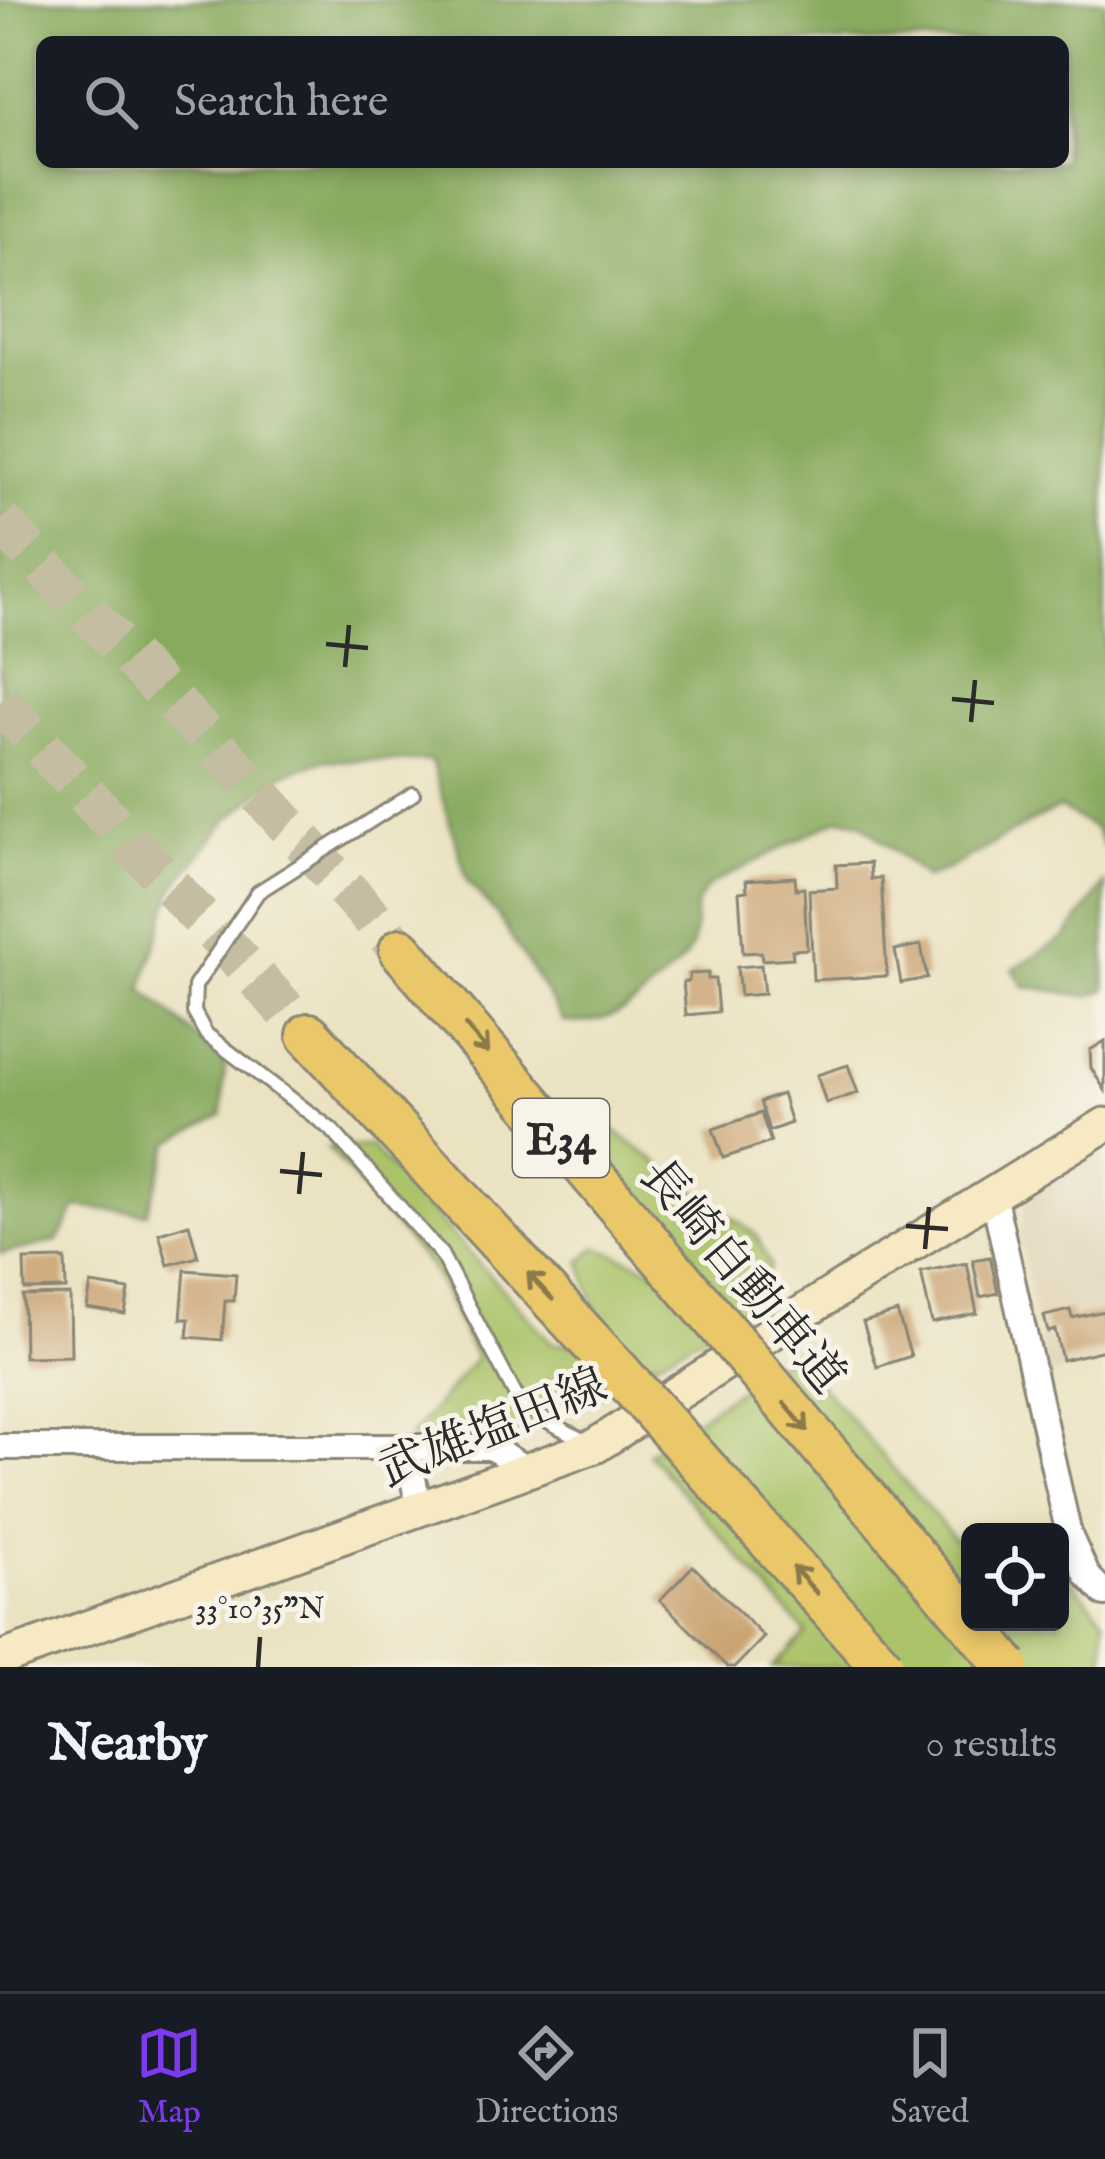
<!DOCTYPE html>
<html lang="en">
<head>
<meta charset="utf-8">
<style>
  :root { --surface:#171b24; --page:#242831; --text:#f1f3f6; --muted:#9ea1a6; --line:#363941; --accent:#7c3aed }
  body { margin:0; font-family:"IM FELL English","Noto Serif JP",serif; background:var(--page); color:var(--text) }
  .controls { position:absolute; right:36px; bottom:36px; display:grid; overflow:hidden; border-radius:18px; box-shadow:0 6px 18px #0003 }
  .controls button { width:108px; height:108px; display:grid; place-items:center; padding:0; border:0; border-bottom:3px solid var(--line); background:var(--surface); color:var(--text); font:60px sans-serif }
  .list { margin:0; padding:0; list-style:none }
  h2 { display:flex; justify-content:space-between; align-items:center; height:156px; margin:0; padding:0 48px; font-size:51px }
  h2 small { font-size:39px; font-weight:400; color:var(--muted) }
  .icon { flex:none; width:66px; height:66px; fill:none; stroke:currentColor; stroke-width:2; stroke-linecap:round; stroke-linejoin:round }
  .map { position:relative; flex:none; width:1105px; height:1667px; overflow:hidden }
  .search { position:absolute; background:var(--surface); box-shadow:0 6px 18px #0003; left:36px; right:36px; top:36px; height:132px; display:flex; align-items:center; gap:30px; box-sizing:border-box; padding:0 42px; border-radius:18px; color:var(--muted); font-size:45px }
  .sheet { height:324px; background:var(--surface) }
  nav { display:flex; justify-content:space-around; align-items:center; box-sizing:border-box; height:168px; border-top:3px solid var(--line); background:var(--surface); font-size:33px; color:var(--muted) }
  nav a { display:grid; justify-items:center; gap:6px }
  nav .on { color:var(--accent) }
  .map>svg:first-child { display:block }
  .built { fill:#e0d2b4 }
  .green { fill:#abc46a; stroke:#6b784a; stroke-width:3 }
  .forest { fill:#88aa5e; stroke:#5a6a44; stroke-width:3; fill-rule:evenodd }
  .building { fill:#cba473 }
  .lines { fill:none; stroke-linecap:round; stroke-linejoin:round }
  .motorway-tunnel { stroke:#c4bda2; stroke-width:42; stroke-dasharray:42 21; stroke-linecap:butt }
  .service-casing { stroke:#8a8676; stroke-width:18 }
  .minor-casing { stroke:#8a8676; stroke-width:30 }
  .secondary-casing { stroke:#8a8676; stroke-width:39 }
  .motorway-casing { stroke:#8a8676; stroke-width:48 }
  .service { stroke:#fff; stroke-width:12 }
  .minor { stroke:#fff; stroke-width:24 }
  .secondary { stroke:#f7e9c3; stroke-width:33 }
  .motorway { stroke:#eac769; stroke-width:42 }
  .motorway-bridge-casing { stroke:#8a8676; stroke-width:48; stroke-linecap:butt }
  .motorway-bridge { stroke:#eac769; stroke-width:42 }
  .oneway { stroke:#8a794a }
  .ticks { fill:none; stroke:#2b2b2b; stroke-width:4.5 }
  .labels { text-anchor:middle; stroke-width:10; stroke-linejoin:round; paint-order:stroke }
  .shield { fill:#f7f3e8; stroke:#686764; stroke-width:3 }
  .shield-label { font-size:45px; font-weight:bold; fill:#2b2b2b }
  .street-label { font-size:48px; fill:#2b2b2b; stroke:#f7f3e8 }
  .ticks-label { font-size:30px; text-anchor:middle; fill:#2b2b2b; stroke:#f7f3e8; stroke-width:10; stroke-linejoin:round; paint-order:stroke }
</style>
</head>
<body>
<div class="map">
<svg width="1105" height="1667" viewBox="0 0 1105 1667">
  <rect width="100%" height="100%" fill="#f7f3e8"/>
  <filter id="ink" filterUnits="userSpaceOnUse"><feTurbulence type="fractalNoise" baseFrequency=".00833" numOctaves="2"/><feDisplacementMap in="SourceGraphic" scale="24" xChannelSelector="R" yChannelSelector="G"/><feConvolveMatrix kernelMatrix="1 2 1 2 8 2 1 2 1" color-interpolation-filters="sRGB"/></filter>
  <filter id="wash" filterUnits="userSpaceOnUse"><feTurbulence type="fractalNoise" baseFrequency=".004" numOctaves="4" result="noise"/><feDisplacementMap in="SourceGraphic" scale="48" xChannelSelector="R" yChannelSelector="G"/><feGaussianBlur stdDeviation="2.7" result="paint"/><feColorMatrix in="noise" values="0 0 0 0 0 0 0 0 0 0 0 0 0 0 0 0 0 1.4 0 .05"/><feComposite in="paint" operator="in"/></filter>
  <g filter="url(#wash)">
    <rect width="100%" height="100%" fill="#eae2c0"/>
    <path class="built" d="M1105,1148v213l-59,14 -25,-135 5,-44z"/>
    <g class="green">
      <path d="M609,1127l148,109 13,30 -17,38 -177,105 -73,27 -93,1 66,-79 -44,-89 -104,-121 42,-2 182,197 30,1 17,-24 -18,-59 16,-14 79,31 17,-22 -102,-117z"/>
      <path d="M792,1352l178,205v65h90l1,-53 44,50v48h-333l34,-34 -158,-180z"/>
    </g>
    <g class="forest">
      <path d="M0,0h1105v848l-10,-19 -35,-21c-48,20 -86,52 -134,70l-65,-56 -21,-4 -130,67c-25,26 -9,34 -19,62 -4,11 -17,22 -25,29 -33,31 -54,50 -102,46l-66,-106 -30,-34 -37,-121 -107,-1 -43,15 -53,44 -54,68 -32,102 83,73 -3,53 -51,27 -24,71 -71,-6 -18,34 -58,13zM42,42h1021v120h-1021z"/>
      <path d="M1105,883v107l-18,6 -63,-10 -11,-17 53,-32z"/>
    </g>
    <g id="blocks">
      <g class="building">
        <path d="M870,863l1,16 10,-1 6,98 -74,4 -4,-90 28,-2 -1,-23z"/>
        <path d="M795,877l1,12 8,-1 3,61 -15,1 1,8 -31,2 -1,-8 -18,1 -4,-61 8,-1 -1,-11z"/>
        <path d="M921,945l6,33 -26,5 -6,-33z"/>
        <path d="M761,965l3,29 -24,2 -3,-29z"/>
        <path d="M708,973v6h7l3,33 -32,3 -3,-33 6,-1v-7z"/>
        <path d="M1105,1041v49l-14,-22 -1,-18z"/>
        <path d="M848,1065l10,28 -32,10 -9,-28z"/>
        <path d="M782,1094l9,29 -22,8 -9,-29z"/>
        <path d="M761,1113l10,29 -48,16 -10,-29z"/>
        <path d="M189,1224l9,33 -30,8 -9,-32z"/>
        <path d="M990,1257l8,36 -18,4 -7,-37z"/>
        <path d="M65,1259l1,30 -41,1 -1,-30z"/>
        <path d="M967,1263l10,50 -45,10 -11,-51z"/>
        <path d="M185,1270l51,4 -2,27h-9l-3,39 -35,-3 2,-18h-8z"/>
        <path d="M91,1284l38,6 -4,24 -38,-6z"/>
        <path d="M70,1295l1,61 -47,1 -1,-61z"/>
        <path d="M1070,1310l2,8 32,-7 1,39 -43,10 -7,-30 -7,2 -4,-16z"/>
        <path d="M897,1312l14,44 -34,11 -14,-45z"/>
        <path d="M693,1566l71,71 -29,30h-8l-67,-67z"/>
      </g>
    </g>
  </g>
  <g filter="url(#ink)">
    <use href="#blocks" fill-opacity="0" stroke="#8a8676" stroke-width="3"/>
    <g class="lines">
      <g class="motorway-tunnel">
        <path d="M0,521l236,247 165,182"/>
        <path d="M0,702l309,333"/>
      </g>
      <g class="service-casing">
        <path id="service" d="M413,794l-155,98 -63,94 -1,26 12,22 126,96 109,124 75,142 26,22 46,25"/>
      </g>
      <g class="minor-casing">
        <g id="minor">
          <path d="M993,1194l76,341 18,40 18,19"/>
          <path d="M0,1447h491l38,24"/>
          <path d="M406,1448l14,62"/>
        </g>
      </g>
      <g class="secondary-casing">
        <path id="secondary" d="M0,1659l595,-213 265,-170 245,-151"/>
      </g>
      <g class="motorway-casing">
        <g id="motorway">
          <path d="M401,950l320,377"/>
          <path d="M309,1035l310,337"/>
        </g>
      </g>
      <use href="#service" class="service"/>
      <use href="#minor" class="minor"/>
      <use href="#secondary" class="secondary"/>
      <use href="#motorway" class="motorway"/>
      <g class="motorway-bridge-casing">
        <g id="motorway-bridge">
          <path d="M721,1327l287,340"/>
          <path d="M619,1372l264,295"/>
        </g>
      </g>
      <use href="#motorway-bridge" class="motorway-bridge"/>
    </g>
    <defs><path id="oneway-shaft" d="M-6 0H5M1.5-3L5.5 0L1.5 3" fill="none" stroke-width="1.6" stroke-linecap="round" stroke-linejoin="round" transform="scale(3)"/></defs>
    <g class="oneway">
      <use href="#oneway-shaft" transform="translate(477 1039) rotate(50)"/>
      <use href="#oneway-shaft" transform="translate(540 1286) rotate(-133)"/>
      <use href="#oneway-shaft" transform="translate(796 1417) rotate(50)"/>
      <use href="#oneway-shaft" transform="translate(805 1580) rotate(-132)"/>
    </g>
  </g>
  <path class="ticks" d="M326,644l42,4M345,667l4,-42M952,699l42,4M971,722l4,-42M280,1171l42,4M299,1194l4,-42M906,1226l42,3M925,1249l4,-42M258,1667l2,-30"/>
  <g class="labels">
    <rect class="shield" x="513" y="1099" width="96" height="78" rx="9"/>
    <g class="shield-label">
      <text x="561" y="1154">E34</text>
    </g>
    <g class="street-label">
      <text transform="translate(744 1275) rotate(50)" y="17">長崎自動車道</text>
      <text transform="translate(492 1426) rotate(-22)" y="17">武雄塩田線</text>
    </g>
  </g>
  <g class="ticks-label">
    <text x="260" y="1618">33°10'35"N</text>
  </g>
</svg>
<div class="controls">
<button><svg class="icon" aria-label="locate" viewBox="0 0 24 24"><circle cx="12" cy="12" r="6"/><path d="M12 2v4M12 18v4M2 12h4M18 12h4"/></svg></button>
</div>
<div class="search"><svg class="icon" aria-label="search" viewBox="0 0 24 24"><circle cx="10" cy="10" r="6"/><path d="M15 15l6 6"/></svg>Search here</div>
</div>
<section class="sheet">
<h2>Nearby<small>0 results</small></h2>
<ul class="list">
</ul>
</section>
<nav>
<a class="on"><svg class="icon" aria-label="map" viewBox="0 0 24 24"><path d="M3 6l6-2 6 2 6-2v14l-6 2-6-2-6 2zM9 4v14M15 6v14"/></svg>Map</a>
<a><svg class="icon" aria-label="directions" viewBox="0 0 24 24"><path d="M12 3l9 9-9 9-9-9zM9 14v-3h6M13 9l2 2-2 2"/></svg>Directions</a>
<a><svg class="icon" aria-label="saved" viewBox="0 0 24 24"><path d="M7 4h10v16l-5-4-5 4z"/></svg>Saved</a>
</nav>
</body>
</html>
